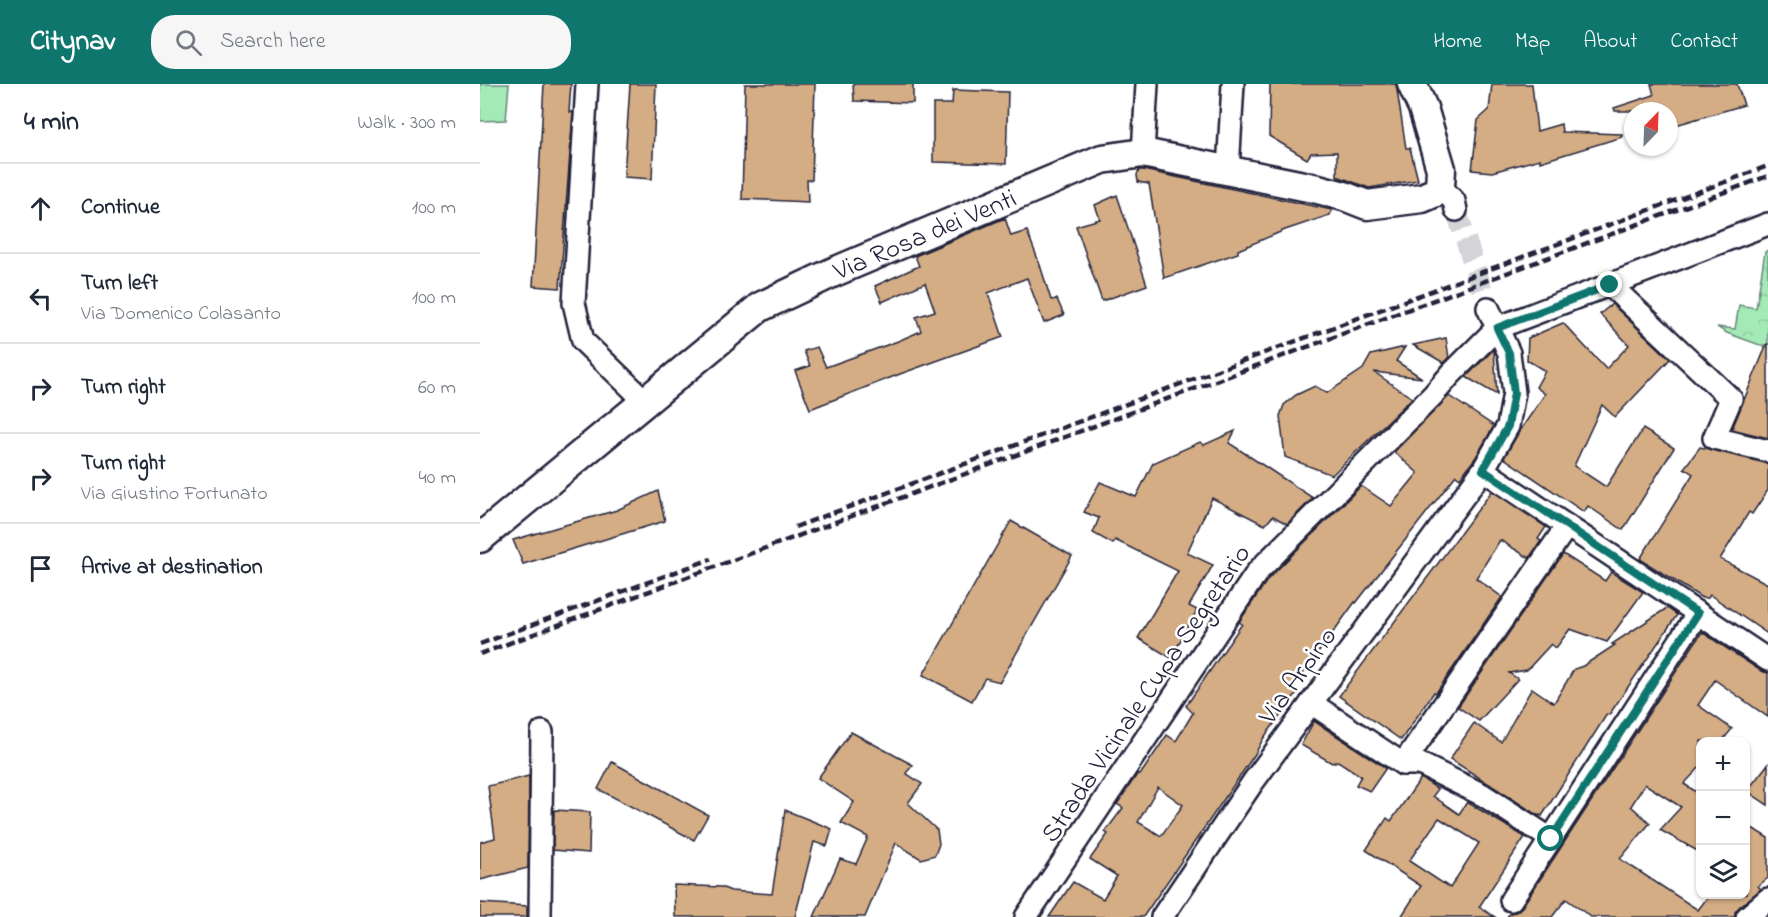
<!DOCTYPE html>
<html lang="en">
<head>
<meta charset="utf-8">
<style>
  :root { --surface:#fff; --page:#f6f6f7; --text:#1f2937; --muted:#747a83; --line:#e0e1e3; --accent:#0f766e }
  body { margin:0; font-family:"Indie Flower",sans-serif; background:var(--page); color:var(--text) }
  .controls { position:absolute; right:18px; bottom:18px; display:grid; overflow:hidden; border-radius:12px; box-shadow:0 2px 4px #0004 }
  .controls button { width:54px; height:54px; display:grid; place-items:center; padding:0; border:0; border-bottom:2px solid var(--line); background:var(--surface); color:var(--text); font:30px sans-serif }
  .compass { position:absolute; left:1144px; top:18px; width:54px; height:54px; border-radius:50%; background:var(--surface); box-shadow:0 2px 4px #0004; rotate:23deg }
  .stop { position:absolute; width:18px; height:18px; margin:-14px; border:4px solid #0f766e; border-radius:50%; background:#fff }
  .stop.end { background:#0f766e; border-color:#fff; box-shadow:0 2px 6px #0008 }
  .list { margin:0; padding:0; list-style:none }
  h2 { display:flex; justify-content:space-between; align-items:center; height:78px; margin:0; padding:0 24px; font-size:26px }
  h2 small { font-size:20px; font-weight:400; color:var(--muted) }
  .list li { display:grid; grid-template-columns:39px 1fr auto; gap:18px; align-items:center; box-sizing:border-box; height:90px; padding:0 24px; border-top:2px solid var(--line) }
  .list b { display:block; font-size:22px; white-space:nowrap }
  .list p { margin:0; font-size:20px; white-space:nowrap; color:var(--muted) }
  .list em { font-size:20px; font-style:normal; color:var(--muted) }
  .icon { flex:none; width:33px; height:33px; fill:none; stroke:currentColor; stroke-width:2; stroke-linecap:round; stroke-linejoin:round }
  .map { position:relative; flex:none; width:1288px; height:833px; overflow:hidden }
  header { display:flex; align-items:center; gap:36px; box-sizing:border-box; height:84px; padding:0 30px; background:var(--accent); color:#fff }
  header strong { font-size:28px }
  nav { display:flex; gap:33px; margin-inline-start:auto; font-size:21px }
  .search { width:420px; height:54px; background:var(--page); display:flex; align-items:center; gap:15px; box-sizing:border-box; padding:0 21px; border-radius:24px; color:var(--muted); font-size:22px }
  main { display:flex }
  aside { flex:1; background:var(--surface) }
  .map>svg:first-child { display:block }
  .grass { fill:#a4eab7; stroke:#638679; stroke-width:1.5 }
  .park { fill:url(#park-crowns); stroke:#638679; stroke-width:1.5 }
  .building { fill:#d4ad85; stroke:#22223b; stroke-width:1.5; fill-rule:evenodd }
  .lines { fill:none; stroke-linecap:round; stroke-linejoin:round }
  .street-tunnel { stroke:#d3d3d8; stroke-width:21; stroke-dasharray:21 10; stroke-linecap:butt }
  .street-casing { stroke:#22223b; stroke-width:26 }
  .secondary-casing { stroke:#22223b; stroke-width:33 }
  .street { stroke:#fff; stroke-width:21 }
  .secondary { stroke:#fff; stroke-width:28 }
  .rail { stroke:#22223b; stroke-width:4.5; stroke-dasharray:9 4.5; stroke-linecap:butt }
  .route { stroke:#0f766e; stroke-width:8 }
  .labels { text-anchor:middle; stroke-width:5; stroke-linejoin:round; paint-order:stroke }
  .street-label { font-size:27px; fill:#22223b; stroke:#fff }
</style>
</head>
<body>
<header>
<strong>Citynav</strong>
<div class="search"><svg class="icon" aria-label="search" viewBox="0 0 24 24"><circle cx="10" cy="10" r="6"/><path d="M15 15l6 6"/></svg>Search here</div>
<nav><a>Home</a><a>Map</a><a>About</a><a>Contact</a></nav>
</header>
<main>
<aside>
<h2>4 min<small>Walk · 300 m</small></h2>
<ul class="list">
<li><svg class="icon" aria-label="ahead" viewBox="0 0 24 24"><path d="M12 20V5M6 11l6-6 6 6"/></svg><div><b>Continue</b></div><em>100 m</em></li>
<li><svg class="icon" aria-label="left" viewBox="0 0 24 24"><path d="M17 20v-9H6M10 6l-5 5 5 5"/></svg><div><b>Turn left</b><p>Via Domenico Colasanto</p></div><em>100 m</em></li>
<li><svg class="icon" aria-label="right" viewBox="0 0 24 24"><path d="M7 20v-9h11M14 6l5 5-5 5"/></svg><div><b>Turn right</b></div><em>60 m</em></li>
<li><svg class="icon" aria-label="right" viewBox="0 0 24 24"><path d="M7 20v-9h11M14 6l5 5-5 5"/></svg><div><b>Turn right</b><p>Via Giustino Fortunato</p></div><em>40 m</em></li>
<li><svg class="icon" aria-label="arrive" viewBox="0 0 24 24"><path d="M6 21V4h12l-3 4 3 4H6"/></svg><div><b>Arrive at destination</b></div></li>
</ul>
</aside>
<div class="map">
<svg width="1288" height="833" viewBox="0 0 1288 833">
  <defs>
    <pattern id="park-crowns" width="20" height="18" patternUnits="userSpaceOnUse" patternTransform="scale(1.5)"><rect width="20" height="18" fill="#a4eab7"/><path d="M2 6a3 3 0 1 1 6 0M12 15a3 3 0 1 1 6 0" fill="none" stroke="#8dc89e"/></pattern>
  </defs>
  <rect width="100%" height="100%" fill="#fff"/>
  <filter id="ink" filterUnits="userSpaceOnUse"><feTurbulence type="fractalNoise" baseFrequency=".0167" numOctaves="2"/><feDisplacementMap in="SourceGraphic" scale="12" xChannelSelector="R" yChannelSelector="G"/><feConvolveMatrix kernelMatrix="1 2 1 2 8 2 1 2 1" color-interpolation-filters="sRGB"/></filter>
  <g filter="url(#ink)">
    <path class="grass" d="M0,0h29l-3,36 -26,1z"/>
    <path class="park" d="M1288,166v98l-41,-15 -10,-6 18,2 4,-24 17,3 9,-56z"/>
    <g class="building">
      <path d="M64,0h27l-2,28h4l-13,176 -27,-2z"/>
      <path d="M150,0h26l-4,95 -28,-2z"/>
      <path d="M265,0h70l-3,96h-5l1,22 -66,-3z"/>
      <path d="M373,0h60v19l-59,-2z"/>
      <path d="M790,0h126l10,64h4l8,32 -49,8 -32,-12v-24l-26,1 -4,6 -38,-23z"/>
      <path d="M1012,0h40l5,47 24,-7 1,8 60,2v3l-82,25v-3l-48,13 -20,-2 6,-50 11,-10z"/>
      <path d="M1171,0h86l7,21 -75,22v-16h-54l-1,-3 40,-13z"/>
      <path d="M473,6l55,2 -2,72 -73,-2v-58h19z"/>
      <path d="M659,86h4l189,40 -2,5 -45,15 -47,20v3l-74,25 -15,-94 -11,-2 -1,-7z"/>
      <path d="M637,111l30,90 -45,16 -26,-75 24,-7 -5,-14z"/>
      <path d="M525,134l6,18 16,-5 13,34 11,35 6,-1 7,16 -20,8 -17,-45 -39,15 15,44 -103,37 -90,35 -15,-38 15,-5 -6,-15 13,-4 9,20 72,-26 23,-10 -5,-14 19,-6 -10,-28 -43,19 -7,-16 44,-20 -4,-10z"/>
      <path d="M1132,220l58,55 -55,58 -13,-12 -28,61 32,21 37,-58 31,19 -51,82 -35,-24 -4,6 -80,-54 15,-26 26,-38 -9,-7 9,-16 -18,-11 1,-22 35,-15 43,46 23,-24 -29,-31z"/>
      <path d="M966,254l3,20 -5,5 -31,-18z"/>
      <path d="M1287,260h1v94l-36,-9z"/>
      <path d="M925,263l-9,14 26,17 -48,-6 38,26 -80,77 -47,-18 -5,-41 4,-11 12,-10 19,-9 12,7 36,-24 8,-14z"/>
      <path d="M1013,266l1,1 3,44 -31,-18z"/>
      <path d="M969,312l45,30 -18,31 -16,21 -4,-3 -100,128 -1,-1 -63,87 5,4 -34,46 -8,15 -112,163h-94l24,-35 30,17 14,-23 -27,-17 18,-25 -3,-2 18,-24 -6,-4 21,-31 2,2 27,-40 9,6 17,-28 -7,-7 56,-82 -3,-2 29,-43 93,-93 30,20 27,-33 -24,-21zM678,703l25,18 -22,31 -23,-14z"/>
      <path d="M755,347l-6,12 84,55 -26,26 -14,-8 -8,9 -53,-27 -25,55 26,12 -24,41 8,4 -26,48 -33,-20 40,-67 -63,-31 -2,4 -20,-11 6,-15 -15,-6 16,-30 36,15 17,-34 47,-21 4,3z"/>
      <path d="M1220,363l68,16v27l-16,24 -3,-2 -29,47 48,25v50l-58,-39 -2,3h-6l-62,-39 53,-85 -9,-6z"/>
      <path d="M178,407l7,30 -142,43 -10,-24 104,-30z"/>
      <path d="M1012,407l54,36 -8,12 3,2 -12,17 -29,-18 -24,38 26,19 -66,96 -2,-1 -33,48 -62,-44z"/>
      <path d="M531,437l61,35 -72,126 -15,-4 -13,23 -49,-26z"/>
      <path d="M1083,470l42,27 6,-9 32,20 -36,50 -37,-13 -14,19 -5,-4 -24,26 -18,3 9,6 -39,42 -21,-14z"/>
      <path d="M1187,524l10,7 -68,100 -2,-1 -65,102 -2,-1 -1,1 -89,-57 24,-36 27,19 31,-54 22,15 20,-34 9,-3 32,-21 -3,-1z"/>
      <path d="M1222,548l59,39 7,2v44l-53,-37 -17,25 34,24 -10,12h-21v25l-17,18 17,11v58l-41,-23 21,-23 -36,-23 -14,22 19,17 -30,36 78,51 12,-16h36v-70l22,14v40l-10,8 3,3 -22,18 -4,5v5h-144l-25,-18 -14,18h-45l3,-4 6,-1 6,-5z"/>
      <path d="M834,637l72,47 -16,23 -14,-6 5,-9 -23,-15 -6,2 -31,-18z"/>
      <path d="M371,648l62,33 -7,8 16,11 -14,19 29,27 2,14 -4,11 -14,4 -25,-16 -31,74h-51l26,-58 16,5 12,-27 -27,-14 13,-21 -36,-24z"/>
      <path d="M132,678l96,53 -14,25 -96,-51z"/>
      <path d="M1288,680v41l-21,-14z"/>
      <path d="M49,692l-1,92 -48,12v-38l15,-4 -7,-52z"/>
      <path d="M941,694l17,11 -5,7 26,18 8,-12 58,35 -46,70 16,10h-94l20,-31 -55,-36 21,-32 4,3zM959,734l40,25 -29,45 -41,-27z"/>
      <path d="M74,726l36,2 -1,41 -36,-3z"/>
      <path d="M305,726l47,19 -5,17 -13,-4 -19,75h-120l-1,-32 47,2 10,4 41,3z"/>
      <path d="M0,819l47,3v11h-47z"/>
    </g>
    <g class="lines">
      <path class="street-tunnel" d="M976,126l32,98"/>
      <g class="street-casing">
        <g id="street">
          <path d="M107,0l-13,219 9,38 62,60"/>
          <path d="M663,69l4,-69"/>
          <path d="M748,86l5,-86"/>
          <path d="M960,103l14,14 2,9"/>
          <path d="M1130,201l121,114 -17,39 54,13"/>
          <path d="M1003,386l285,190"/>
          <path d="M831,619l92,61h17l63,31 68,44"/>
          <path d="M923,680l164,-238"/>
          <path d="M1031,816l187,-287"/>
          <path d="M60,833l2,-185"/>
          <path d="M546,833l232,-346 175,-176 18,-21 46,-46 271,-104"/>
          <path d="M682,833l91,-135 230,-312 25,-44 6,-33 -5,-40 -21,-45"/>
          <path d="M1267,833l21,-18"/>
        </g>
      </g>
      <g class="secondary-casing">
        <g id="secondary">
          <path id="s1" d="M0,454l280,-231 74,-35 268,-113 41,-6 175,36 26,7 23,9 55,-7 14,-6 4,-5 1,-18 -18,-61 -11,-24"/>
        </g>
      </g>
      <use href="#street" class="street"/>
      <use href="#secondary" class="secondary"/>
      <g class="rail">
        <path d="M315,443l973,-361"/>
        <path d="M0,560l231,-85"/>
        <path d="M0,570l1288,-478"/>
      </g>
    </g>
  </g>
  <g class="lines" filter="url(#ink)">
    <path class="route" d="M1071,755l147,-226 -215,-143 25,-44 6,-33 -5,-40 -12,-25 113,-43"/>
  </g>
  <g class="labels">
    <g class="street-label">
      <text dy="9" stroke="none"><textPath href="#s1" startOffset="543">Via Rosa dei Venti</textPath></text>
      <text transform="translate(817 591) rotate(-54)" y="9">Via Arpino</text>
      <text transform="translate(665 609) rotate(-56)" y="9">Strada Vicinale Cupa Segretario</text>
    </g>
  </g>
</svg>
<div class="controls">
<button>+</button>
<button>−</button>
<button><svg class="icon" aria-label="layers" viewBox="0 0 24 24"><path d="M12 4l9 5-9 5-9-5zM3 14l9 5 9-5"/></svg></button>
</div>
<svg class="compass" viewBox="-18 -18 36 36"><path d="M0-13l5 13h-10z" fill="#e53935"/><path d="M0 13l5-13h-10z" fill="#747a83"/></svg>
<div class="stop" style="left:1071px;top:755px"></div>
<div class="stop end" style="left:1130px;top:201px"></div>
</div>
</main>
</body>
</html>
